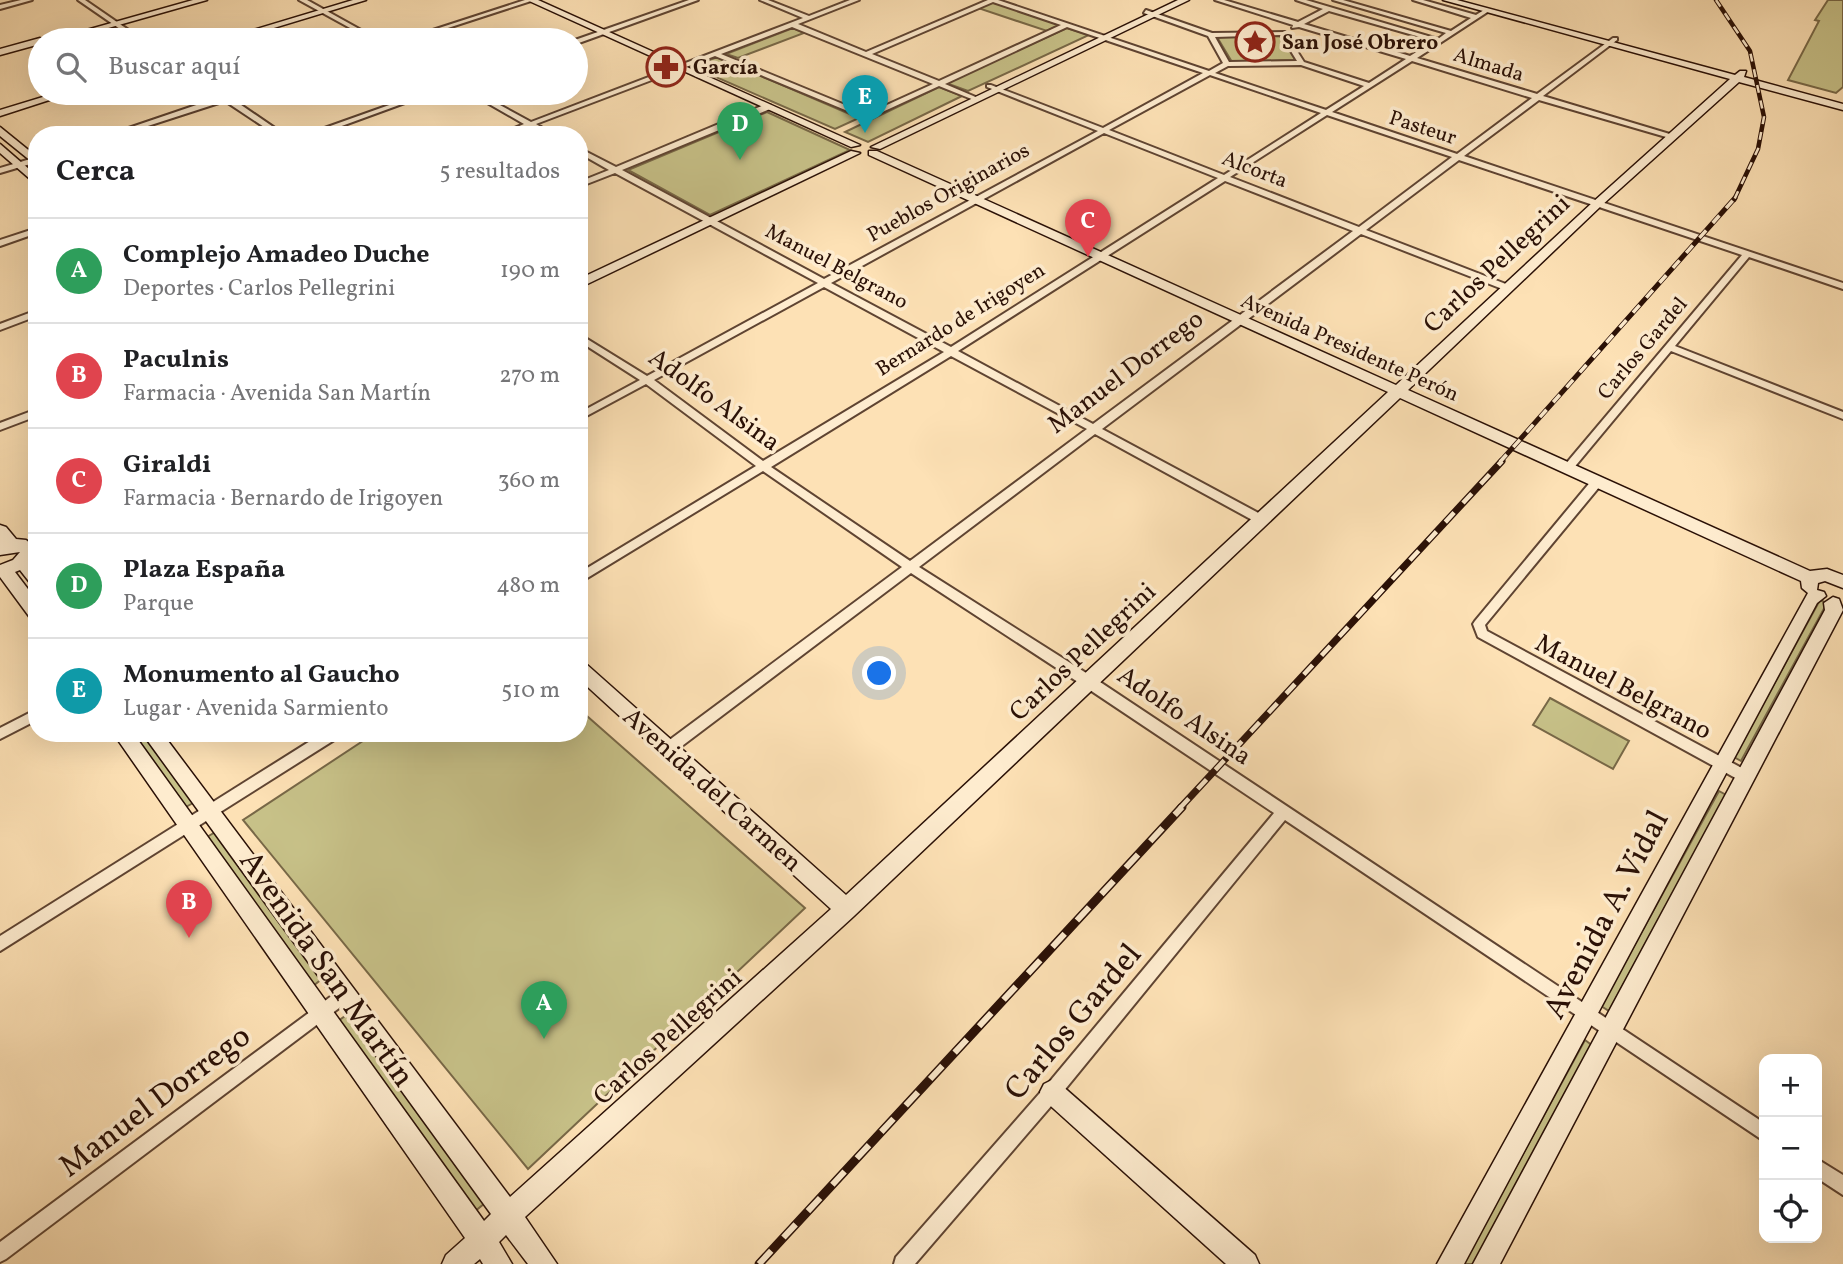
<!DOCTYPE html>
<html lang="es">
<head>
<meta charset="utf-8">
<style>
  :root { --surface:#fff; --page:#f6f6f6; --text:#202124; --muted:#757577; --line:#e0e0e0; --accent:#8f2418 }
  body { margin:0; font-family:Vollkorn,serif; background:var(--page); color:var(--text) }
  .controls { position:absolute; right:21px; bottom:21px; display:grid; overflow:hidden; border-radius:14px; box-shadow:0 7px 28px #0002 }
  .controls button { width:63px; height:63px; display:grid; place-items:center; padding:0; border:0; border-bottom:2px solid var(--line); background:var(--surface); color:var(--text); font:35px sans-serif }
  .you { position:absolute; left:880px; top:674px; width:24px; height:24px; margin:-18px; border:5px solid #fff; border-radius:50%; background:#1a73e8; box-shadow:0 0 0 10px #1a73e833 }
  .badge { display:grid; place-items:center; width:46px; height:46px; border-radius:50%; background:var(--accent); color:#fff; font-size:23px; font-weight:700 }
  .pin { position:absolute; translate:-50% -58px; filter:drop-shadow(0 2px 4px #0008) }
  .pin::after { content:''; position:absolute; top:37px; width:24px; height:21px; background:inherit; clip-path:polygon(0 0,100% 0,50% 100%) }
  .list { margin:0; padding:0; list-style:none }
  h2 { display:flex; justify-content:space-between; align-items:center; height:91px; margin:0; padding:0 28px; font-size:30px }
  h2 small { font-size:23px; font-weight:400; color:var(--muted) }
  .list li { display:grid; grid-template-columns:46px 1fr auto; gap:21px; align-items:center; box-sizing:border-box; height:105px; padding:0 28px; border-top:2px solid var(--line) }
  .list b { display:block; font-size:26px; white-space:nowrap }
  .list p { margin:0; font-size:23px; white-space:nowrap; color:var(--muted) }
  .list em { font-size:23px; font-style:normal; color:var(--muted) }
  .icon { flex:none; width:38px; height:38px; fill:none; stroke:currentColor; stroke-width:2; stroke-linecap:round; stroke-linejoin:round }
  .map { position:relative; flex:none; width:1843px; height:1264px; overflow:hidden }
  .search { position:absolute; background:var(--surface); box-shadow:0 7px 28px #0002; left:28px; top:28px; width:560px; height:77px; display:flex; align-items:center; gap:18px; box-sizing:border-box; padding:0 24px; border-radius:38px; color:var(--muted); font-size:26px }
  .panel { position:absolute; background:var(--surface); box-shadow:0 7px 28px #0002; left:28px; top:126px; width:560px; height:616px; border-radius:28px }
  .map>svg:first-child { display:block }
  .green { fill:#c7c188; stroke:#786847; stroke-width:2 }
  .lines { fill:none; stroke-linecap:round; stroke-linejoin:round }
  .street-casing { stroke:#5f4432; stroke-width:4 }
  .secondary-casing { stroke:#2a1006; stroke-width:3 }
  .street { fill:#feeccf; fill-rule:evenodd }
  .secondary { fill:#feeccf; fill-rule:evenodd }
  .rail-far3-casing { stroke:#2a1006; stroke-width:4.5 }
  .rail-far2-casing { stroke:#2a1006; stroke-width:5 }
  .rail-far1-casing { stroke:#2a1006; stroke-width:7 }
  .rail-casing { stroke:#2a1006; stroke-width:9 }
  .rail-far3 { stroke:#feeccf; stroke-width:2.5; stroke-dasharray:8; stroke-linecap:butt }
  .rail-far2 { stroke:#feeccf; stroke-width:3.5; stroke-dasharray:10; stroke-linecap:butt }
  .rail-far1 { stroke:#feeccf; stroke-width:4.5; stroke-dasharray:13; stroke-linecap:butt }
  .rail { stroke:#feeccf; stroke-width:6; stroke-dasharray:18; stroke-linecap:butt }
  .labels { text-anchor:middle; stroke-width:7; stroke-linejoin:round; paint-order:stroke }
  .far-poi-label { font-size:21px; font-weight:bold; fill:#2a1006; stroke:#feeccf; text-anchor:start }
  .far-street-label { font-size:21px; fill:#2a1006; stroke:#feeccf }
  .street-label { font-size:26px; fill:#2a1006; stroke:#feeccf }
  .near-street-label { font-size:32px; fill:#2a1006; stroke:#feeccf }
</style>
</head>
<body>
<div class="map">
<svg width="1843" height="1264" viewBox="0 0 1843 1264">
  <rect width="100%" height="100%" fill="#fde1b5"/>
  <filter id="stains"><feTurbulence type="fractalNoise" baseFrequency=".00286" numOctaves="4"/><feColorMatrix values="0 0 0 0 .2 0 0 0 0 .09 0 0 0 0 .02 0 0 0 .5 -.17"/></filter>
  <radialGradient id="worn" r=".72"><stop offset=".6" stop-color="#630" stop-opacity="0"/><stop offset="1" stop-color="#630" stop-opacity=".3"/></radialGradient>
  <g class="green">
    <path d="M1828,0h15v87l-7,6 -48,-13 31,-59 -4,-1z"/>
    <path d="M993,2l68,22 -14,7 -69,-23z"/>
    <path d="M793,28l11,5 -66,25 -12,-4z"/>
    <path d="M1067,28l22,7 -121,56 -22,-8z"/>
    <path d="M1279,35l17,25 -64,2 -15,-25z"/>
    <path d="M717,57l142,61 -24,11 -142,-62z"/>
    <path d="M939,87l23,9 -94,46 -23,-10z"/>
    <path d="M767,112l83,38 -140,65 -82,-45z"/>
    <path d="M1820,600l7,3 -86,158 -7,-4z"/>
    <path d="M1550,698l79,43 -16,28 -80,-44z"/>
    <path d="M579,709l226,199 -277,261 -285,-349 132,-87h204z"/>
    <path d="M130,733h13l50,70 -9,5z"/>
    <path d="M1719,791l7,4 -117,216 -8,-5z"/>
    <path d="M217,831l106,147 -10,8 -106,-149z"/>
    <path d="M348,1014l137,189 -11,9 -136,-191z"/>
    <path d="M1585,1040l8,6 -118,218h-12z"/>
  </g>
  <g class="lines">
    <g class="street-casing">
      <g id="street">
        <path d="M21,0h11l-32,9v-4z"/>
        <path d="M78,0h7l58,40h-7z"/>
        <path d="M299,0h8l72,40h-7z"/>
        <path d="M525,0h9l-123,40h-9z"/>
        <path d="M689,0h9l-122,44 -1,-4z"/>
        <path d="M760,0h8l41,16 41,-16h9l-61,24 68,28 122,-52h10l211,71 14,-8 -15,-27 -64,-23 2,-3 66,23 73,-1 19,30 65,21 37,-24 -107,-32 -7,1 1,-3 -78,-25h9l74,22 25,-13 -27,-9h10l132,39 8,-6 -113,-33h10l108,31 20,-13 -58,-18h10l53,15 8,-5 5,1 -72,47 120,36 76,-56h4v2l-74,56 130,39v4l-134,-39 -75,56 379,127v6l-94,-32 -74,89 168,66v7l-172,-68 -99,119h-8l-1,-2 1,-2 178,-211 -283,-95 -93,70 145,56v4h-6l-144,-56 -259,195 162,87 2,3 -2,3h-8l-161,-88 -176,133 175,111 670,445v18l-479,-321 -227,278 -143,166h-21l2,-7 150,-171 228,-273 -190,-127 -173,-113 -237,179 -5,2 -5,-2 -2,-4 2,-4 238,-177 -139,-96 -184,112v-10l177,-107 -110,-82 -67,36v-7l61,-33 -61,-39v-7l68,42 171,-93 -203,-110 -36,14v-5l30,-12 -30,-17v-5l37,19 148,-62h6v4l-148,61 202,109 274,-148 -111,-44v-2h4l112,43 100,-55 -136,-46 -122,57 33,14v2h-4l-35,-14 -72,33 -152,-63 -179,68 18,11h-10l-14,-8 -21,8h-11l26,-11 -54,-31h8l53,29 272,-104zM993,2l68,23 -122,56 -67,-27zM1329,11l105,30 -24,15 -106,-32zM792,27l141,57 -66,30 -146,-60zM1281,35l16,26 -68,1 -14,-25zM1412,61l120,37 -75,56 -125,-42zM1301,65l63,21 -38,24 -111,-37 13,-7zM1210,75l111,38 -97,62 -115,-45zM1327,115l125,42 -93,70 -129,-50zM1104,133l114,45 -267,169 -120,-64zM1225,181l128,50 -260,193 -135,-73zM824,287l120,65 -181,109 -109,-81zM951,356l136,73 -177,132 -139,-94z"/>
        <path d="M235,93h9l-13,5 54,37h-9l-51,-34 -105,34h-12l112,-38 1,-2h6z"/>
        <path d="M423,93h9l-115,42h-12z"/>
        <path d="M37,157v5l-37,11v-5z"/>
        <path d="M37,228v5l-37,13v-6z"/>
        <path d="M37,310v6l-37,14v-6z"/>
        <path d="M37,409v7l-37,14v-7z"/>
        <path d="M1596,479l4,1 1,3 -1,3 -115,139 2,6 264,142 2,4 -2,4 -5,2 -5,-2 -263,-144 -5,-13 2,-3 117,-141z"/>
        <path d="M37,709v11l-37,19v-11z"/>
        <path d="M323,733h17l-1,4 -339,214v-15z"/>
        <path d="M345,986l6,3 2,5 -2,5 -345,260 -6,3v-20z"/>
        <path d="M1817,1159l26,16v20l-26,-17z"/>
      </g>
    </g>
    <g class="secondary-casing">
      <g id="secondary">
        <path d="M193,0h14l-141,40h-15z"/>
        <path d="M353,0h13l-132,40h-14z"/>
        <path d="M527,0h11l322,145 -9,2z"/>
        <path d="M1178,0h11l-309,149 -9,-2z"/>
        <path d="M1443,0h14l278,75 5,-4h6l-2,6 99,27v6l-104,-28 -138,124 -193,184 402,181 17,-2 16,6v13l-18,-7 -7,2 -1,7 7,2 2,4 -9,7 -353,661h-27l371,-671 -6,-5 -1,-7 -401,-183 -546,518 -329,301 32,47h-29l-22,-29 -7,7 13,22h-29l-3,-5 -6,5h-32l4,-9 19,-17 -352,-505h20l351,488 7,-7 -349,-481h20l348,464 321,-288 -252,-230v-18l6,2 261,232 542,-503 -519,-237v-4h8l519,234 197,-183 137,-123z"/>
        <path d="M40,38l4,2h-4v4l-40,11v-6z"/>
        <path d="M56,93h15l-71,23v-6z"/>
        <path d="M0,127l37,30v9l-37,-30z"/>
        <path d="M0,144l37,32v9l-37,-32z"/>
        <path d="M851,151l9,2 -281,135v-9z"/>
        <path d="M0,525l6,2 10,12 10,1 11,9 -6,12 6,7v18l-6,-2 -11,-14 -5,2 22,29v19l-6,-1 -31,-42v-12l13,-5 7,-8 -20,3z"/>
        <path d="M1833,597l6,2 4,11 -343,654h-27l352,-654 -1,-7z"/>
        <path d="M1052,1080l8,4 195,171 4,9h-33l-182,-164 -4,-8 4,-8z"/>
      </g>
    </g>
    <use href="#street" class="street"/>
    <use href="#secondary" class="secondary"/>
    <g class="rail-far3-casing">
      <path id="rail-far3" d="M1716,0l34,51 14,66 -6,32 -24,51"/>
    </g>
    <g class="rail-far2-casing">
      <path id="rail-far2" d="M1500,462l235,-264"/>
    </g>
    <g class="rail-far1-casing">
      <path id="rail-far1" d="M1180,808l322,-347"/>
    </g>
    <g class="rail-casing">
      <path id="rail" d="M759,1264l423,-457"/>
    </g>
    <use href="#rail-far3" class="rail-far3"/>
    <use href="#rail-far2" class="rail-far2"/>
    <use href="#rail-far1" class="rail-far1"/>
    <use href="#rail" class="rail"/>
  </g>
  <defs>
    <g id="sight-ring" transform="scale(2.0125)"><circle r="9.5" fill="#feeccf" stroke="#8f2418" stroke-width="1.5"/><path d="M0-6L1.8-2.2L6-1.7L2.9 1.2L3.7 5.4L0 3.3L-3.7 5.4L-2.9 1.2L-6-1.7L-1.8-2.2Z" fill="#8f2418"/></g>
    <g id="pharmacy-ring" transform="scale(2.0125)"><circle r="9.5" fill="#feeccf" stroke="#8f2418" stroke-width="1.5"/><path d="M-2-6h4v4h4v4h-4v4h-4v-4h-4v-4h4Z" fill="#8f2418"/></g>
  </defs>
  <g fill-rule="evenodd">
    <use href="#sight-ring" x="1255" y="42"/>
    <use href="#pharmacy-ring" x="666" y="67"/>
  </g>
  <g class="labels">
    <g class="far-poi-label">
      <text x="1282" y="49">San José Obrero</text>
      <text x="693" y="74">García</text>
    </g>
    <g class="far-street-label">
      <text transform="translate(1489 64) rotate(17)" y="7">Almada</text>
      <text transform="translate(1423 127) rotate(18)" y="7">Pasteur</text>
      <text transform="translate(1255 169) rotate(21)" y="7">Alcorta</text>
      <text transform="translate(948 192) rotate(-29)" y="7">Pueblos Originarios</text>
      <text transform="translate(837 266) rotate(28)" y="7">Manuel Belgrano</text>
      <text transform="translate(960 319) rotate(-32)" y="7">Bernardo de Irigoyen</text>
      <text transform="translate(1350 347) rotate(24)" y="7">Avenida Presidente Perón</text>
      <text transform="translate(1642 348) rotate(-50)" y="7">Carlos Gardel</text>
    </g>
    <g class="street-label">
      <text transform="translate(1496 263) rotate(-43)" y="9">Carlos Pellegrini</text>
      <text transform="translate(1125 371) rotate(-37)" y="9">Manuel Dorrego</text>
      <text transform="translate(715 399) rotate(36)" y="9">Adolfo Alsina</text>
      <text transform="translate(1082 651) rotate(-43)" y="9">Carlos Pellegrini</text>
      <text transform="translate(1624 686) rotate(28)" y="9">Manuel Belgrano</text>
      <text transform="translate(1185 715) rotate(34)" y="9">Adolfo Alsina</text>
      <text transform="translate(713 789) rotate(42)" y="9">Avenida del Carmen</text>
      <text transform="translate(667 1036) rotate(-42)" y="9">Carlos Pellegrini</text>
    </g>
    <g class="near-street-label">
      <text transform="translate(1605 914) rotate(-62)" y="11">Avenida A. Vidal</text>
      <text transform="translate(328 968) rotate(55)" y="11">Avenida San Martín</text>
      <text transform="translate(1072 1021) rotate(-50)" y="11">Carlos Gardel</text>
      <text transform="translate(154 1100) rotate(-37)" y="11">Manuel Dorrego</text>
    </g>
  </g>
  <rect width="100%" height="100%" filter="url(#stains)"/>
  <rect width="100%" height="100%" fill="url(#worn)"/>
</svg>
<div class="controls">
<button>+</button>
<button>−</button>
<button><svg class="icon" aria-label="locate" viewBox="0 0 24 24"><circle cx="12" cy="12" r="6"/><path d="M12 2v4M12 18v4M2 12h4M18 12h4"/></svg></button>
</div>
<div class="you"></div>
<div class="pin badge" style="left:544px;top:1039px;background:#2e9e5b">A</div>
<div class="pin badge" style="left:189px;top:938px;background:#e0444e">B</div>
<div class="pin badge" style="left:1088px;top:257px;background:#e0444e">C</div>
<div class="pin badge" style="left:740px;top:160px;background:#2e9e5b">D</div>
<div class="pin badge" style="left:865px;top:133px;background:#0f9aa8">E</div>
<div class="search"><svg class="icon" aria-label="search" viewBox="0 0 24 24"><circle cx="10" cy="10" r="6"/><path d="M15 15l6 6"/></svg>Buscar aquí</div>
<section class="panel">
<h2>Cerca<small>5 resultados</small></h2>
<ul class="list">
<li><span class="badge" style="background:#2e9e5b">A</span><div><b>Complejo Amadeo Duche</b><p>Deportes · Carlos Pellegrini</p></div><em>190 m</em></li>
<li><span class="badge" style="background:#e0444e">B</span><div><b>Paculnis</b><p>Farmacia · Avenida San Martín</p></div><em>270 m</em></li>
<li><span class="badge" style="background:#e0444e">C</span><div><b>Giraldi</b><p>Farmacia · Bernardo de Irigoyen</p></div><em>360 m</em></li>
<li><span class="badge" style="background:#2e9e5b">D</span><div><b>Plaza España</b><p>Parque</p></div><em>480 m</em></li>
<li><span class="badge" style="background:#0f9aa8">E</span><div><b>Monumento al Gaucho</b><p>Lugar · Avenida Sarmiento</p></div><em>510 m</em></li>
</ul>
</section>
</div>
</body>
</html>
